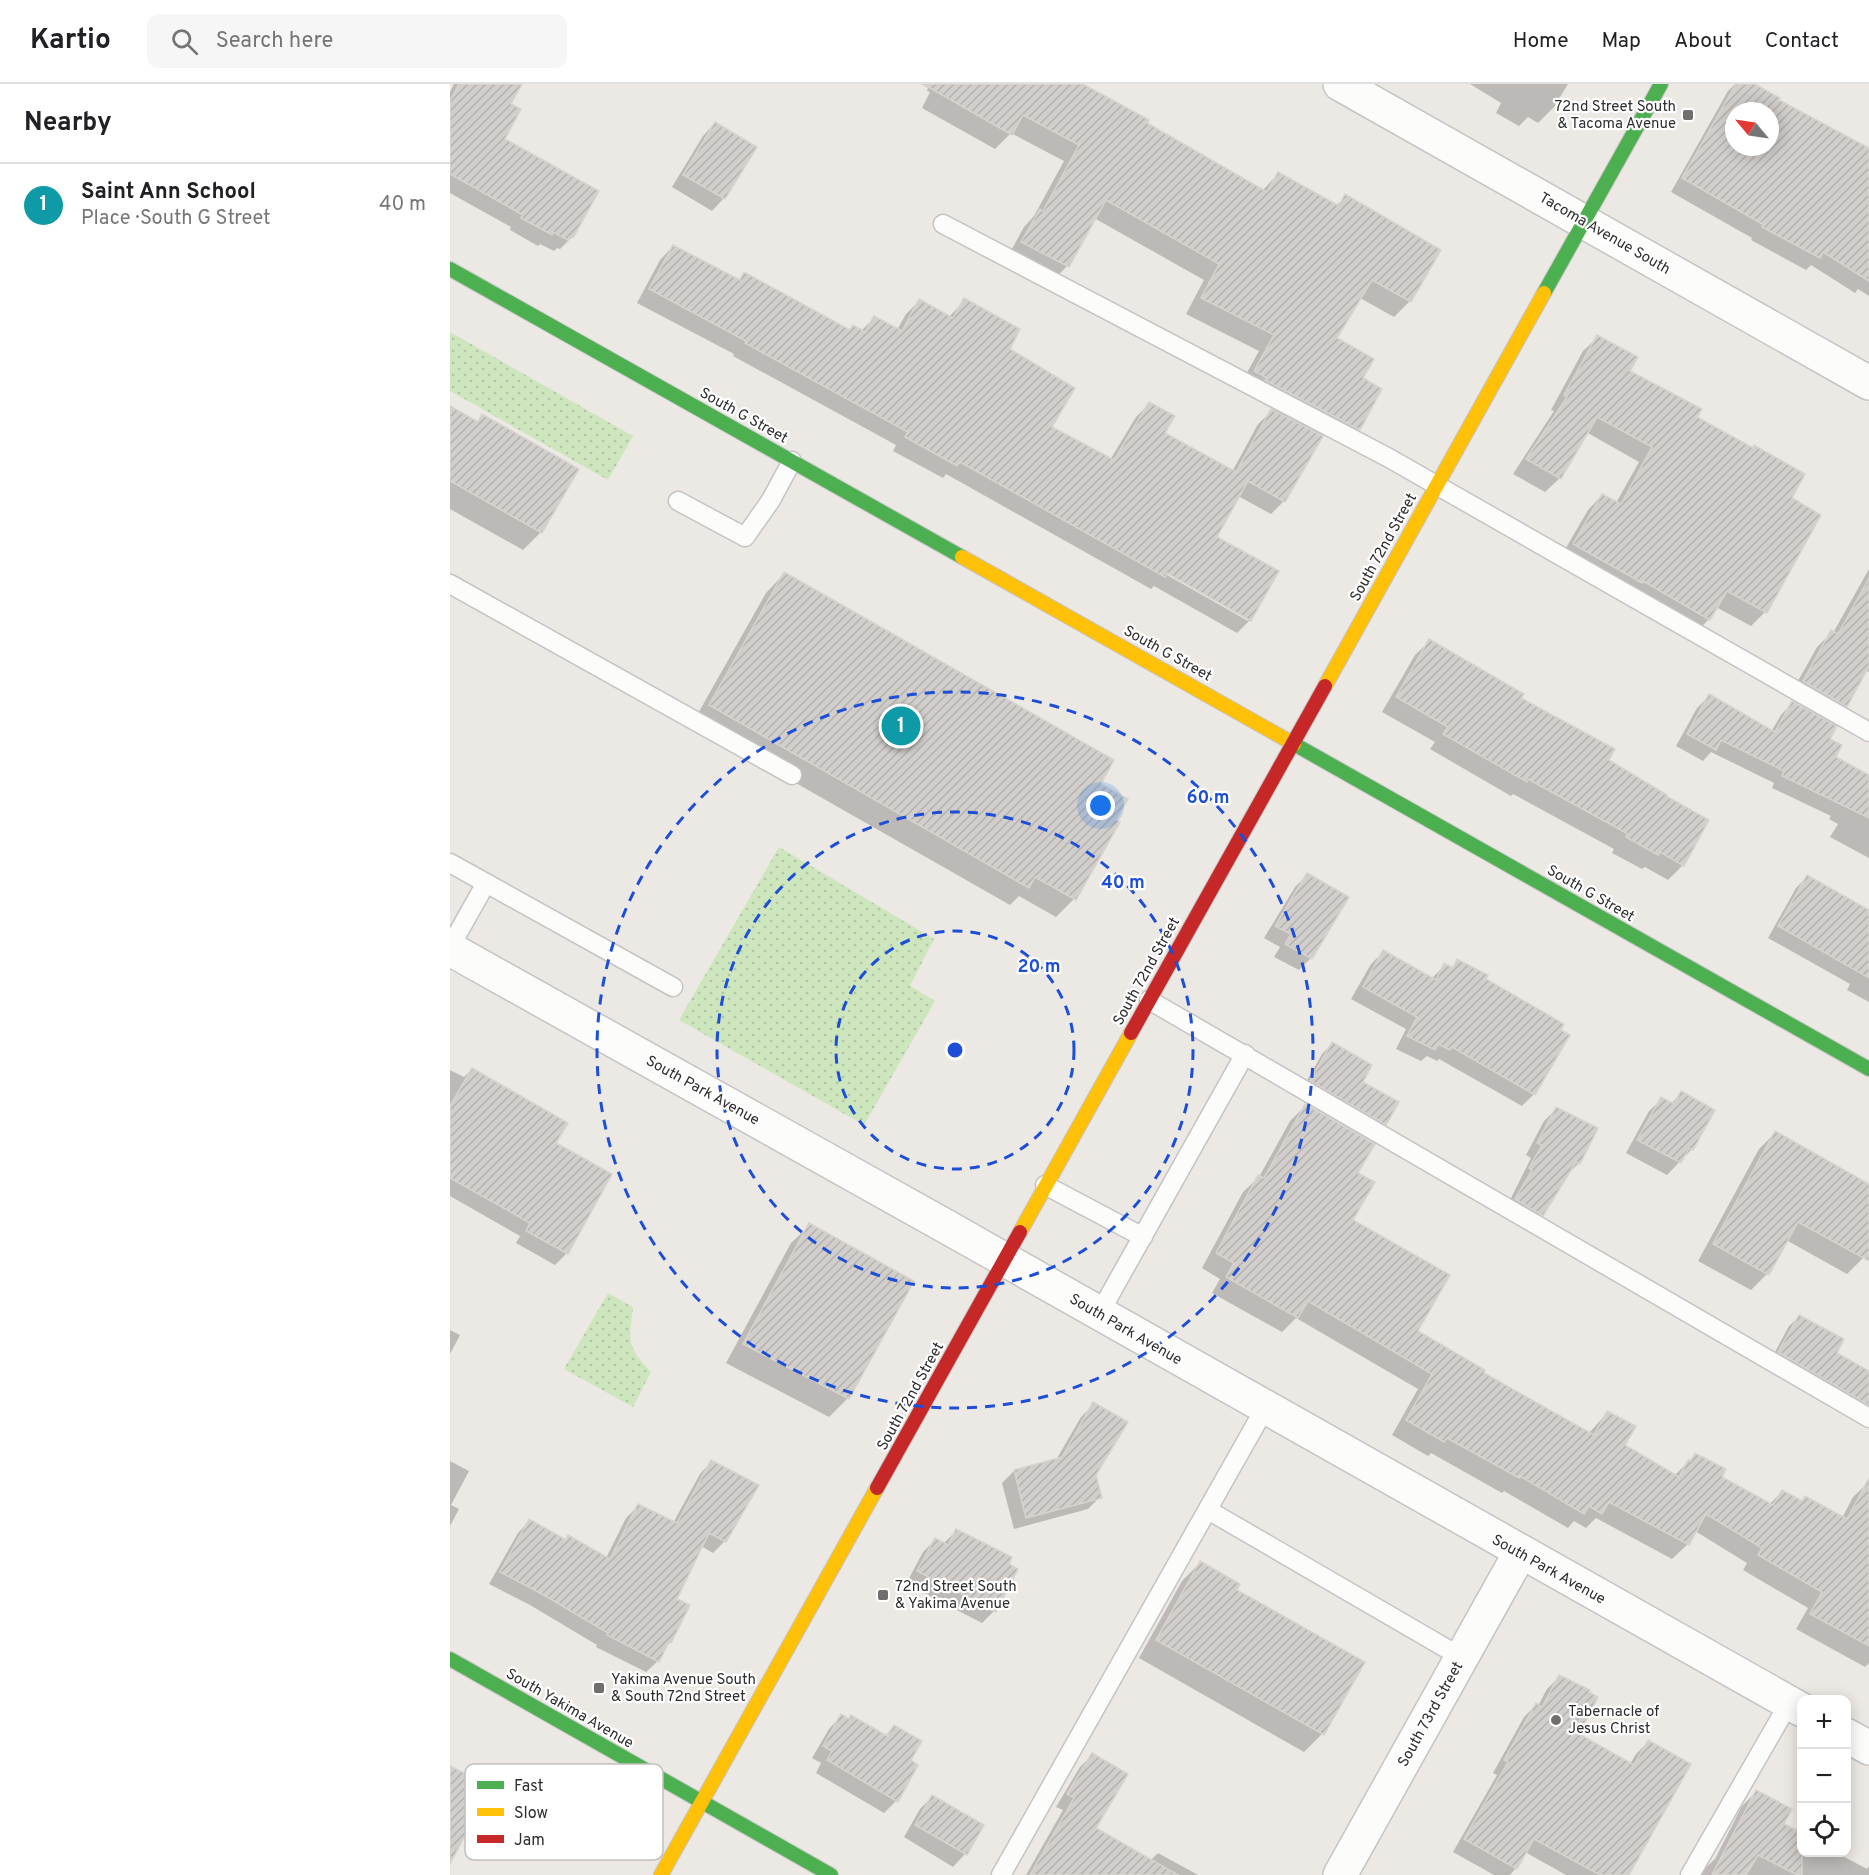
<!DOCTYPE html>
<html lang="en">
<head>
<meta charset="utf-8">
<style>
  :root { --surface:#fff; --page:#f6f6f6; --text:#202124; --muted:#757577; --line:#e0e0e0; --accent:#db2777 }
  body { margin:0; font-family:Overpass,sans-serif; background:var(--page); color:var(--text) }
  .controls { position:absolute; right:18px; bottom:18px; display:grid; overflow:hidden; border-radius:12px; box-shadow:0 3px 15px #0003 }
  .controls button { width:54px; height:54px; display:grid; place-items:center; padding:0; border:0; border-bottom:2px solid var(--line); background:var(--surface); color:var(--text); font:30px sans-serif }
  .compass { position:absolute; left:1275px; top:18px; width:54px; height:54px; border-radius:50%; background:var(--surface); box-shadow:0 3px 15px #0003; rotate:299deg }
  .you { position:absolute; left:651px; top:722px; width:21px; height:21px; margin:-15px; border:4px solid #fff; border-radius:50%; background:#1a73e8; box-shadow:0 0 0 9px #1a73e833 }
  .badge { display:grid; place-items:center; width:39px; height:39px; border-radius:50%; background:var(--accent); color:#fff; font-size:20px; font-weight:700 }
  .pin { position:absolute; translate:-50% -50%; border:3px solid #fff; box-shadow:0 2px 6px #0006 }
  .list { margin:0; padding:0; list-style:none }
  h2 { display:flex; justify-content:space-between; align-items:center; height:78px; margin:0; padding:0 24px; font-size:26px }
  h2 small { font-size:20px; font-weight:400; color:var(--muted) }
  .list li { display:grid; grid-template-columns:39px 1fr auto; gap:18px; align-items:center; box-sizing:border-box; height:84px; padding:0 24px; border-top:2px solid var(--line) }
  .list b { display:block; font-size:22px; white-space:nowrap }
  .list p { margin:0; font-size:20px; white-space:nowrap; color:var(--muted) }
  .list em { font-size:20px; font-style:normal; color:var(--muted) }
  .icon { flex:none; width:33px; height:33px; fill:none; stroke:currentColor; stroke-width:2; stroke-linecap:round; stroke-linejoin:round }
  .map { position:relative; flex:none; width:1419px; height:1791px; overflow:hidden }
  header { display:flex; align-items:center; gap:36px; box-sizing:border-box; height:84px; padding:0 30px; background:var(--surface); border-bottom:2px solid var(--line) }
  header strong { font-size:28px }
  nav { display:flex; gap:33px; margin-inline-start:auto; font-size:21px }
  .search { width:420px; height:54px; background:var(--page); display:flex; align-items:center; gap:15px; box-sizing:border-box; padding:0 21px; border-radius:12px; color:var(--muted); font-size:22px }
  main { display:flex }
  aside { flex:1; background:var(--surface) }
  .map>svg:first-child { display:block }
  .grass { fill:url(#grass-dots) }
  .shadow { fill:#0003; fill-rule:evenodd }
  .building { fill:url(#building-hatch); stroke:#d7d4d0; stroke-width:1.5; fill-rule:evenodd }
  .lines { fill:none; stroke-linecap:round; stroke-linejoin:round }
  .lane-casing { stroke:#c5c4c5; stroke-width:21 }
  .street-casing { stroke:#c5c4c5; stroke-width:36 }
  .fast-casing { stroke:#c5c4c5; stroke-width:16 }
  .slow-casing { stroke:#c5c4c5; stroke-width:16 }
  .jam-casing { stroke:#c5c4c5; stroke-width:16 }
  .lane { stroke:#fcfcfb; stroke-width:18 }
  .street { stroke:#fcfcfb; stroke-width:33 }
  .fast { stroke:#4caf50; stroke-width:14 }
  .slow { stroke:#ffc107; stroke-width:14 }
  .jam { stroke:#c62828; stroke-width:14 }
  .ring { fill:none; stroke:#1d4ed8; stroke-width:3; stroke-dasharray:10 8 }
  .poi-dot { fill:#706f6e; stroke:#fff; stroke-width:2 }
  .labels { text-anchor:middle; stroke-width:4.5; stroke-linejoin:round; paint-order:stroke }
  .poi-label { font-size:15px; fill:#2e2e2e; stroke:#fff; text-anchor:start }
  .street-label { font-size:15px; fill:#2e2e2e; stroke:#fff }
  .key { fill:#fff; stroke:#c0c0c0; stroke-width:1.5 }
  .key-label { font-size:16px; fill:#2e2e2e }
  .centre { fill:#1d4ed8; stroke:#fff; stroke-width:3 }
  .ring-label { font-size:18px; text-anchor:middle; font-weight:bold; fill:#1d4ed8; stroke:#fff; stroke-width:4.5; stroke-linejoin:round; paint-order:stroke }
</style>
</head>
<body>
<header>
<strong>Kartio</strong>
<div class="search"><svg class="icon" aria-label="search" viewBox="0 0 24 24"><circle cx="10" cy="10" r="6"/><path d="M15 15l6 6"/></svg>Search here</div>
<nav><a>Home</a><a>Map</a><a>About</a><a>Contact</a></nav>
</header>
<main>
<aside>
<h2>Nearby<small></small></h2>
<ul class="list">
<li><span class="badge" style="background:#0f9aa8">1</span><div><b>Saint Ann School</b><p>Place · South G Street</p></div><em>40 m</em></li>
</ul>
</aside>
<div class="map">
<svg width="1419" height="1791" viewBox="0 0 1419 1791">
  <defs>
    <pattern id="grass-dots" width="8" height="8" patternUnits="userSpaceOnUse" patternTransform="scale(1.5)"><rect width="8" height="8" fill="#cee6be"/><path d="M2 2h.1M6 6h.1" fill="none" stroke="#b1c6a4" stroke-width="1.8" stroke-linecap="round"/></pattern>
    <pattern id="building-hatch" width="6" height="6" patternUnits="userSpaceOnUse" patternTransform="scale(1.5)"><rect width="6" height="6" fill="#d1cecb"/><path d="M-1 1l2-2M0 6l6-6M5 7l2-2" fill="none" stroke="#b4b1af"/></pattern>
  </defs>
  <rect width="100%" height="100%" fill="#ece8e4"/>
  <g class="grass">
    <path d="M0,248l183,104 -25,44 -158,-89z"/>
    <path d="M329,763l155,92 -24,47 25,15 -71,124 -185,-105z"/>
    <path d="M158,1209l25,14c-4,34 -7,39 18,65l-18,35 -69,-38z"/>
  </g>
  <g class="shadow">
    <path d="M4,0h44l11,20 -6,36 69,97 -12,12 -3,-1 -3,3 -14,-7 -2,2 -28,-16 1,-3 -61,-34v-101z"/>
    <path d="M471,0h159l182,107 16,-17 58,32 10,-10 64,105 -16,16 -34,-19 -25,41 26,40 -2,50 -16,16 -20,-11 -39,67 -13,13 -33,-18 -23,42 35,82 -13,13 -83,-47 -3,3 -205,-115 -3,4 -50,-27 3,-6 -163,-89 1,-2 -97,-51 23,-43 13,-14 64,35 7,-7 105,57 4,-4 8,4 14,-14 22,13 9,-16 13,-13 30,16 16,-17 43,50 42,77 60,33 26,-43 13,-13 14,30 69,38 26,-48 16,-15 -24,-13 2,-2 -13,-7 20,-36 -73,-37 18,-34 -110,-62 -27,48 -15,16 -45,-24 17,-31 10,-11 30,-55 -53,-28 -16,16 -73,-41 8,-16 -3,-1 1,-3zM711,484l87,49v4l-88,-50z"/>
    <path d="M1020,0h98l-14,23 -16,16 -10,-6 -9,9 -23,-13 5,-10z"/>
    <path d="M1285,0h17l25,16 92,50v146l-11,-7 -3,4 -44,-28 -5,5 -55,-30 1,-2 -81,-46 57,-101zM1284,27h36v36h-36z"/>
    <path d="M265,39l9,75 -12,13 -40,-24 31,-51z"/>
    <path d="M1148,253l30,34 67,46 95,81 -25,114 -14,14 -35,-19 -7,12 -14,15 -135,-76 28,-48 14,-15 14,8 23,-41 -53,-30 -26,46 -15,14 -32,-18 41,-63 -3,-1 32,-59z"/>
    <path d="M33,332l58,116 -18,18 -73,-41v-87l26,1z"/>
    <path d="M1419,485v103l-4,-2 -19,36 -15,15 -42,-24 28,-50 15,-15 1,1z"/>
    <path d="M334,490l315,210 -25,115 -18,18 -37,-21 -9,9 -318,-181 74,-131z"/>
    <path d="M980,557l234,156 19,68 -15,15 -23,-13 -3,2 -30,-16 2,-4 -101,-55 -2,2 -81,-47 5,-7 -53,-30 33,-57z"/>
    <path d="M1259,612l62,36 10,-17 11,-12 36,37 6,18 35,19v81l-39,-21 8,-13 -9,-5 2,-3 -59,-28 2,-5 -63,-31 -8,9 -27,-15 21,-38z"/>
    <path d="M857,791l4,83 -12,12 -25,-13 6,-10 -16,-9 31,-51z"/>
    <path d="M1358,792l61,36v90l-22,-12 3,-6 -82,-46 28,-50z"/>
    <path d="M933,868l48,27 14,-14 6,3 7,-7 101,69 -25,64 -12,12 -83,-47 -2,2 -10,-5 -6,5 -25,-12 10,-20 -55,-30 20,-35z"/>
    <path d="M882,960l29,38 24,42 -10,10 -74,-43 21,-37z"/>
    <path d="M22,985l82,74 56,32 -43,78 -12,12 -39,-22 4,-7 -70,-40v-126l14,7z"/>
    <path d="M1231,1009l11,56 -25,26 -41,-22 23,-42 13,-12 9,5z"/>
    <path d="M855,1022l51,68 -5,47 64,110 67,43 107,59 18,-20 16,33 51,30 22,-22 24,24 49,27 13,-14 19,11 41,16 11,-21 16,-15v181l-4,4 -69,-38 12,-21 -65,-38 4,-7 -52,-32 -7,13 -16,15 -76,-41 -10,10 -12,-7 -6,7 -64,-37 -2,2 -71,-40 -3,3 -36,-21 26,-46 -122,-71 -14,14 -70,-39 8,-14 -18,-11 41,-76 16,-15 31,-56z"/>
    <path d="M1106,1025l40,20 -17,34 -13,13 -24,39 -12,12 -26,-15 27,-54 -5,-3 18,-34z"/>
    <path d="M1325,1049l94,52v62l-6,11 -16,16 -61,-34 -19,34 -16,16 -53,-29 61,-112z"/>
    <path d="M360,1141l38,173 -19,19 -103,-54 65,-120z"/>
    <path d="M1349,1233l36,36 34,20v17l-7,11 -9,10 -84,-48 20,-37z"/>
    <path d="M0,1246l10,5 -10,19z"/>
    <path d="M644,1320l1,71 5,22 -12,12 -74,20 -12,-46 12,-12 42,-11 25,-43z"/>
    <path d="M0,1377l19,10 -18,34 8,4 -9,17z"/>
    <path d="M261,1378l14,79 -12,12 -12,-7 -26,54 13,6 -18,36 -6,7 -6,12 -12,11 -50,-25 1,-2 -67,-40 -41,-21 29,-51 11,-12 35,20 5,-5 37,22 20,-40 12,-12 35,17 27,-49z"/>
    <path d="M506,1447l38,80 -12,12 -76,-39 17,-32 12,-12 9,3z"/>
    <path d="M750,1479l35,27 87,144 -18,18 -165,-94 43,-77z"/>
    <path d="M1110,1592l17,59 53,29 6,-10 12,-12 -21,133h-61l-41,-23 -9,16 -6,7h-16l-41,-23 44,-77 -4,-2 31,-56 12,-12 2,1 9,-17z"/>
    <path d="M391,1632l44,20 9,-9 15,34 7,5 -20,35 -12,12 -68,-40 5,-10 -9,-5 17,-29z"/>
    <path d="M642,1671l2,74 56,32 8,-8 40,22h-172l37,-65 -7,-3 24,-40z"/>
    <path d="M1306,1708l46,60h33l32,17 2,-3v9h-171l17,-16 27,-53z"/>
    <path d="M482,1713l49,28 -16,29 -12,13 -49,-30 16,-28z"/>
  </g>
  <g class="building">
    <path d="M9,0h63l-11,20 10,5 -16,30 94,52 -26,47 -3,-2 -2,4 -15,-8 -1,3 -31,-17 2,-3 -73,-41v-73z"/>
    <path d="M473,0h160l66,36 -2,3 120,69 11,-20 61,34 6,-12 96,56 -30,52 -39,-22 -35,58 37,21 -11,19 19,11 -22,41 -95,-50 2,-2 -13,-7 20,-36 -73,-37 18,-34 -113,-64 -37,67 -48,-25 19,-33 3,2 36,-66 -56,-30 -11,20z"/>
    <path d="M1286,0h19l25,14 -1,2 90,48v133l-46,-29 -3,6 -58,-31 2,-2 -82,-47zM1284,27h36v36h-36z"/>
    <path d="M265,38l42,25 -32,52 -42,-24z"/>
    <path d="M223,161l67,35 4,-8 106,58 3,-5 12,7 9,-16 28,15 17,-32 34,19 11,-20 56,31 -10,20 65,39 -23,39 62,33 35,-58 26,14 -10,17 71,39 35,-63 52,27 -38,66 -37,-21 -31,56 62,34 -28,50 -84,-48 -2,4 -205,-115 -3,4 -52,-29 3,-5 -163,-89 1,-2 -97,-52z"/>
    <path d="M1147,251l41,22 -8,14 72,38 -5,8 56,31 1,-3 51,29 -13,24 29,17 -54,98 -40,-22 -17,29 -67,-39 -1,2 -69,-39 29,-50 19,10 31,-57 -55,-30 -36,62 -35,-20 41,-62 -3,-2z"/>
    <path d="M0,322l28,16 4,-8 97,55 -37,64 -92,-52z"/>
    <path d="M334,488l330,188 -13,24 27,15 -12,21 4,2 -44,78 -41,-23 -6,11 -320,-183z"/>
    <path d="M1419,494v88l-22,41 -44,-26 28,-51 7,4z"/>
    <path d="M979,555l95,55 -3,4 94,51 -6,11 58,35 -1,1 43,24 -25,46 -24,-14 -2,3 -32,-18 2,-3 -100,-55 -1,3 -84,-48 5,-7 -52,-30z"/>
    <path d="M1259,610l66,38 17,-31 45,25 -7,13 12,6 -6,12 33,18v43l-87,-42 2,-5 -63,-31 -5,10 -29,-16z"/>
    <path d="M857,789l42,24 -37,62 -27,-15 6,-10 -16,-8z"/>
    <path d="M1357,791l62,35v68l-91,-52z"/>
    <path d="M933,866l53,30 8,-17 9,5 4,-9 31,16 -2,4 78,45 -3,6 9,5 -35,60 -83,-48 -2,3 -12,-6 -3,6 -28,-14 10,-19 -54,-30z"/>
    <path d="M882,958l40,23 -9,17 36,20 -13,23 -76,-44z"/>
    <path d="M22,984l96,55 -12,20 56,31 -44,80 -42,-23 4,-8 -80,-45v-72z"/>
    <path d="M1231,1007l34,19 -22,40 -4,-2 -8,15 -44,-23 24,-43 13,7z"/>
    <path d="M855,1020l70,40 -17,29 17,9 -22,38 97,55 -32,56 67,39 -1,3 110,62 13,-24 29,15 -11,19 54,32 9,-17 3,1 4,-8 31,16 -4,8 51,28 9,-15 20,11 3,-5 42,23 22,-41v168l-59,-32 12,-22 -64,-37 4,-7 -56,-34 -17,31 -80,-43 -7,12 -13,-8 -5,8 -64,-38 -1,2 -72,-40 -3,4 -38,-22 26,-46 -124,-73 -10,17 -72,-41 8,-14 -18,-10 42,-78 6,3z"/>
    <path d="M1106,1023l42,21 -18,36 -4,-2 -33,54 -28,-17 17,-29 -3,-2 13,-23 -5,-2z"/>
    <path d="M1325,1047l94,53v77l-71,-39 -29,53 -56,-31z"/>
    <path d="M359,1139l105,58 -65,118 -106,-55z"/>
    <path d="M1349,1231l45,24 -7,14 32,18v34l-91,-53z"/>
    <path d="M643,1318l35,20 -32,53 6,23 -76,20 -12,-48 48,-13z"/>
    <path d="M261,1376l48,25 -33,57 -17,-9 -32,66 13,6 -19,38 -2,-1 -10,20 -52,-27 1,-2 -66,-39 -42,-22 29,-53 37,21 2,-5 42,24 28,-55 39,19z"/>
    <path d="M506,1445l56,28 -3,7 9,5 -22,43 -79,-41 18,-33 13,7z"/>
    <path d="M750,1477l40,23 -3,6 128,72 -41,73 -168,-95z"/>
    <path d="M1109,1591l31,15 -1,2 9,5 -19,37 55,31 14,-25 43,24 -62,111h-29l-66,-36 -17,30 -53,-30 44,-77 -4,-2 32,-57 6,4z"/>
    <path d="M391,1630l8,5 2,-4 36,21 7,-11 28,16 -11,19 7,5 -20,37 -71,-42 5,-9 -9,-5z"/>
    <path d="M642,1669l36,21 -32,54 82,47h-148l44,-77 -7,-4z"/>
    <path d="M0,1682l41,20 -41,78z"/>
    <path d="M1306,1706l36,19 -8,15 18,9v42h-5l-39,-20 -12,20h-34z"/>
    <path d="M482,1711l52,30 -17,30 -52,-30z"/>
  </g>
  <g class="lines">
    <g class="lane-casing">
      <g id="lane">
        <path d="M493,140l446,234 480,274"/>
        <path d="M228,417l67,36 26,-37 21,-39"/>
        <path d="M0,500l342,191"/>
        <path d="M0,779l223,124"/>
        <path d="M0,863l36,-64"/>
        <path d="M699,916l720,418"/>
        <path d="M595,1101l98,52"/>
        <path d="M649,1230l146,-260"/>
        <path d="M758,1426l253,147"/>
        <path d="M551,1791l264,-467"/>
        <path d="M1240,1791l99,-172"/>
      </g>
    </g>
    <g class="street-casing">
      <g id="street">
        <path d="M890,0l529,299"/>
        <path d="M0,865l497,278 855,483"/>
        <path d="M1396,1651l23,13"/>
        <path d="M890,1791l180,-322"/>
      </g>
    </g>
    <g class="fast-casing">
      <g id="fast">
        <path d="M0,185l512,288"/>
        <path d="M1094,209l117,-209"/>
        <path d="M844,660l575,325"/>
        <path d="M0,1575l381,216"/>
      </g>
    </g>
    <g class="slow-casing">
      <g id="slow">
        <path d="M512,473l332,187"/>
        <path d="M875,602l219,-393"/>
        <path d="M570,1148l111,-199"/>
        <path d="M211,1791l216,-387"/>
      </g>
    </g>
    <g class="jam-casing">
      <g id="jam">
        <path d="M681,949l194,-347"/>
        <path d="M427,1404l143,-256"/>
      </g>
    </g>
    <use href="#lane" class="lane"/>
    <use href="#street" class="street"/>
    <use href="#fast" class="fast"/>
    <use href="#slow" class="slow"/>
    <use href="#jam" class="jam"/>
  </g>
  <g class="ring">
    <circle cx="505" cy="966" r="119"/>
    <circle cx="505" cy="966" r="238"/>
    <circle cx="505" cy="966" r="358"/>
  </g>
  <g class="poi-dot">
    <rect x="1232" y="25" width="12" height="12" rx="3"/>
    <rect x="427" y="1505" width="12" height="12" rx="3"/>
    <rect x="143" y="1598" width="12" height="12" rx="3"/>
    <circle cx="1106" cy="1636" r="6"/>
  </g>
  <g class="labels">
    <g class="poi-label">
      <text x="1226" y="27" text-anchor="end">72nd Street South<tspan x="1226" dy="17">&amp; Tacoma Avenue</tspan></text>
      <text x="445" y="1507">72nd Street South<tspan x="445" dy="17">&amp; Yakima Avenue</tspan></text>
      <text x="161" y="1600">Yakima Avenue South<tspan x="161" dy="17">&amp; South 72nd Street</tspan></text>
      <text x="1118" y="1632">Tabernacle of<tspan x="1118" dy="17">Jesus Christ</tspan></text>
    </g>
    <g class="street-label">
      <text transform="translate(1155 149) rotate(30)" y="5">Tacoma Avenue South</text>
      <text transform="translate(294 331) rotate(29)" y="5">South G Street</text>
      <text transform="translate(933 463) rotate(-61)" y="5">South 72nd Street</text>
      <text transform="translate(718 569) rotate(29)" y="5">South G Street</text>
      <text transform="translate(1141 809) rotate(30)" y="5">South G Street</text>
      <text transform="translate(696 887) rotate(-61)" y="5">South 72nd Street</text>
      <text transform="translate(253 1006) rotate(29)" y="5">South Park Avenue</text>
      <text transform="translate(676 1245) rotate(30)" y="5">South Park Avenue</text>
      <text transform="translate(460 1312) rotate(-61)" y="5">South 72nd Street</text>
      <text transform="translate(1099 1485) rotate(29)" y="5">South Park Avenue</text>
      <text transform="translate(120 1624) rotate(30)" y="5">South Yakima Avenue</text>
      <text transform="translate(980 1630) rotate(-61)" y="5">South 73rd Street</text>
    </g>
  </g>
  <rect x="15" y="1680" width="198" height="96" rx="9" class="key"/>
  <rect x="27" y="1697" width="27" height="8" fill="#4caf50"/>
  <rect x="27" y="1724" width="27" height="8" fill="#ffc107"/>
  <rect x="27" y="1751" width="27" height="8" fill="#c62828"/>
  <g class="key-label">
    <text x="64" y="1707">Fast</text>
    <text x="64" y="1734">Slow</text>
    <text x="64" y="1761">Jam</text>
  </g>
  <circle cx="505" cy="966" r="9" class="centre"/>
  <g class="ring-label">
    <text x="758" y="719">60 m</text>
    <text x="673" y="804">40 m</text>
    <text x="589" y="888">20 m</text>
  </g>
</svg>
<div class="controls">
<button>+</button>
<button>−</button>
<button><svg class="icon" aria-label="locate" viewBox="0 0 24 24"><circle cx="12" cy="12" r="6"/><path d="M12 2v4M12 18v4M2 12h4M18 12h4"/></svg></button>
</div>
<svg class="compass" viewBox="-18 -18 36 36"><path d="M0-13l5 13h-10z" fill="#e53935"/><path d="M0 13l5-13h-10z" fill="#757577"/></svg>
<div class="you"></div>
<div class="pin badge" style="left:451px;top:642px;background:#0f9aa8">1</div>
</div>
</main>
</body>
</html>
